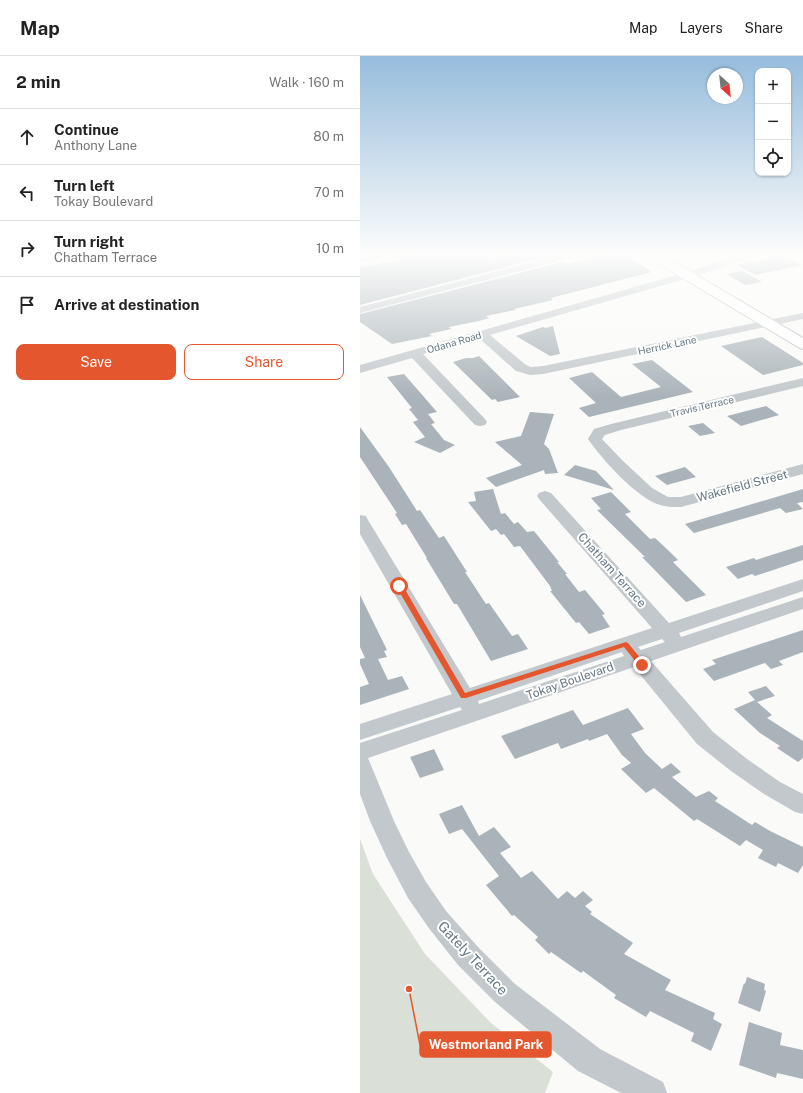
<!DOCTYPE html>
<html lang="en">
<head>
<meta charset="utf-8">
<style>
  :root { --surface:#fff; --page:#f2f2f2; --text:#222; --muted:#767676; --line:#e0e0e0; --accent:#e4572e }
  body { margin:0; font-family:"Public Sans",sans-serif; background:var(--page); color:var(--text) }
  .controls { position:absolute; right:12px; top:12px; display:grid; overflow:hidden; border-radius:8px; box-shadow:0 1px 3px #0004 }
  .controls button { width:36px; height:36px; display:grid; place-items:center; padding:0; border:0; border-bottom:1px solid var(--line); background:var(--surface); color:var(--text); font:20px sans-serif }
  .compass { position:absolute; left:347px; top:12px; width:36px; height:36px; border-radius:50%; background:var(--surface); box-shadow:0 1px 3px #0004; rotate:153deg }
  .stop { position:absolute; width:12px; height:12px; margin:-9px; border:3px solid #e4572e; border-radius:50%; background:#fff }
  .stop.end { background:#e4572e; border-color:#fff; box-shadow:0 1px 4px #0008 }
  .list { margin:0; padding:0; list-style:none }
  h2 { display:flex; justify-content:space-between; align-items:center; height:52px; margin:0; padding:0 16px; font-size:17px }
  h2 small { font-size:13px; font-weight:400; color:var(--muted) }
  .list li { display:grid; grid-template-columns:26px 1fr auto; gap:12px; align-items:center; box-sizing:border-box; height:56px; padding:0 16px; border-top:1px solid var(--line) }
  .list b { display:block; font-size:15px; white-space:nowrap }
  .list p { margin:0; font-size:13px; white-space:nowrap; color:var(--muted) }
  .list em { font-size:13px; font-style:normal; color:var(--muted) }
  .actions { display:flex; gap:8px; padding:12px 16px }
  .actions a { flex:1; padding:9px 0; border:1px solid var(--accent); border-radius:8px; text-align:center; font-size:14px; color:var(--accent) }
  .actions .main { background:var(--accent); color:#fff }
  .icon { flex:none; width:22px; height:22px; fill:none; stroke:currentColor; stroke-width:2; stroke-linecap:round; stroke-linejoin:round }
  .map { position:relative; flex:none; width:443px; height:1037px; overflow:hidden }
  header { display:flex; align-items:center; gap:24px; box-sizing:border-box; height:56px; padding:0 20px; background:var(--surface); border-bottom:1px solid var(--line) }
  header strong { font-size:19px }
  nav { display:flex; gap:22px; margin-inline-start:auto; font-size:14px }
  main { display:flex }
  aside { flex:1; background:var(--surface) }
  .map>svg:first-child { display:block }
  .green { fill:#dadfd7 }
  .building { fill:#aab3b9 }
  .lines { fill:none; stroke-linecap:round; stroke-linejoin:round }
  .major-casing { stroke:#b5babe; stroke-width:2 }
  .minor { fill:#c3c8cc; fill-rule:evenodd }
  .major { fill:#fff; fill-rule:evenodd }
  .route { fill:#e4572e }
  .labels { text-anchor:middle; stroke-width:4; stroke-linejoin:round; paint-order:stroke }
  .far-street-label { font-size:10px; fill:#657683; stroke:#fff }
  .street-label { font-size:12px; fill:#657683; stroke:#fff }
  .near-street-label { font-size:14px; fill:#657683; stroke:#fff }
  .leader { fill:none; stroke:#e4572e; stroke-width:1.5 }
  .callout-dot { fill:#e4572e; stroke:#fff; stroke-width:1.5 }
  .callout { fill:#e4572e; stroke:#e4572e; stroke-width:1.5 }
  .callout-label { font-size:13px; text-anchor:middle; font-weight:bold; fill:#fff }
</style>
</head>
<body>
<header>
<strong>Map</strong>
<nav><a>Map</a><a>Layers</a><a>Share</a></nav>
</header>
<main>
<aside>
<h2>2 min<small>Walk · 160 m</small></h2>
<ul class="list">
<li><svg class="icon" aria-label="ahead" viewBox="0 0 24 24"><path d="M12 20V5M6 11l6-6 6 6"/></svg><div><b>Continue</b><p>Anthony Lane</p></div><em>80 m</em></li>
<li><svg class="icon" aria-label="left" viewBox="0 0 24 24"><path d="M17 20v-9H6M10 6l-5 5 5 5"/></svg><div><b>Turn left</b><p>Tokay Boulevard</p></div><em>70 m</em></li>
<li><svg class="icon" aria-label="right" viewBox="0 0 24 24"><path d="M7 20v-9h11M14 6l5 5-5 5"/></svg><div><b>Turn right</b><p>Chatham Terrace</p></div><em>10 m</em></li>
<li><svg class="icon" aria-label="arrive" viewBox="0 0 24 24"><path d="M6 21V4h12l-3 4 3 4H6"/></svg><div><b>Arrive at destination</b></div></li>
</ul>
<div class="actions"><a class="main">Save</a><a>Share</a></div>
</aside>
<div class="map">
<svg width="443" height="1037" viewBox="0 0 443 1037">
  <rect width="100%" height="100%" fill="#fafaf8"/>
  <path class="green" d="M0,783l13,35 52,80 66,69 62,49 -8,21h-185z"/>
  <g class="building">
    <path d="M68,197h60l1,8 31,-8h21l7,3 -188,49v-38l40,-7 -1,-2z"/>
    <path d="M252,197h11l29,19 -101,26 2,2 -39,9 2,1 -6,1 -24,5 3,2 -10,3 -30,6 2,2 -22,5 3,2 -40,8 -32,-22v-8l202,-52 6,2z"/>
    <path d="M421,200l22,9 -48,10 -18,-10 15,-5 1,3z"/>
    <path d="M383,215l19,11 -17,3 -19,-11z"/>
    <path d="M193,270l7,28 -10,2 -34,-20 27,-9 3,1z"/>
    <path d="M402,281l41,26v2l-40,10 -42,-29z"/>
    <path d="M119,300l41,41 -22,5 -3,-3 -3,1 -39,-38 13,-4h7z"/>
    <path d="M292,304l41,32 -104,25 -10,-9 17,-5 -27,-25 23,-6 29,25 40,-10 -29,-23z"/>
    <path d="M44,318l33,38 -9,2 7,9 -4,1 13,16 11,5 -15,8 -26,-11 11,-5 -12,-15 5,-2 -9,-11 3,-1 -25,-31z"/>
    <path d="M406,350l13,9 -38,11 -14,-10z"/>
    <path d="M170,356l24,2 -10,30 5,5 9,24 -13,1 -1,-4 -48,17 -10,-9 36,-13 -27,-23 26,-6z"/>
    <path d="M343,367l12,10 -15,3 -12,-10z"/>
    <path d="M0,371l29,40 28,44 3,-1 19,28 5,-2 23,36h-2l21,32 3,-1 23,33 6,-2 10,15 -37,12 -34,-57h-3l-28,-46h1l-21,-34 -4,1 -7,-11 2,-1 -37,-56z"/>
    <path d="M215,409l21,6 18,19 -50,-15z"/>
    <path d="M325,411l11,10 -29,8 -12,-9z"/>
    <path d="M133,433l8,25 4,-1 9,11 4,-2 9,10 7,-1 25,31h-2l10,12h-2l14,18 6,-2 20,24 -3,1 8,12 -21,7 -10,-12 -3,1 -26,-32h2l-2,-5 -30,-40 -6,1 -10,-13 -3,1 -5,-6 -5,2 -23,-29 8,-1 -2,-9z"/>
    <path d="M443,433v13l-6,1 6,6 -17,4 -6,-5 -86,25 -9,-9z"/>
    <path d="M251,436l20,20 -6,2 25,25 5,-1 15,14 8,8 -5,2 33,33 -20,7 -44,-45h3l-48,-47 4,-1 -10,-11z"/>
    <path d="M443,489v15l-48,16 -3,-2 -14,5 -12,-12 28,-9 2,2z"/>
    <path d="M0,539l27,55 -3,1 3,6 -9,2 10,21 14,-4 7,13 -49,16v-18l9,-3 -9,-20v-5l5,-1 -5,-11z"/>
    <path d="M443,574v22l-24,9 4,4 -12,4 -6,-6 -51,18 -11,-12 13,-5 -4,-4z"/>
    <path d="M406,630l9,10 -18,6 15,13 -5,3 36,23v17l-5,4 -21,-14 3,-2 -20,-13 -26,-24 21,-9 -7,-8z"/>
    <path d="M268,652l16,21 -13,5 14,19 17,16 9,-6 10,9 -9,5 24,20 13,-6 9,7 -3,3 37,24 3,-3 15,9 33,16v18l-5,8 -20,-10 -2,4 -18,-9 5,-8 -17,-10 -6,6 -43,-27 -3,2 -40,-33 -8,5 -25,-24 10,-6 -9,-8 -15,-21 -18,7 -1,-2 -27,10 -3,-6 -43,16 -14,-23 72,-26 10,15z"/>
    <path d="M74,693l10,21 -24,8 -10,-21z"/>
    <path d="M102,749l17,31 15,-9 17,20 -11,6 21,25 11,-7 26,28 9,-8 8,7 8,-7 10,9 -8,6 7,6 -2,2 43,29 -9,11 47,26 -6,10 50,23 -2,6 9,5 -11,27 -20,-10 3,-8 -44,-22 -4,6 -32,-19 2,-3 -33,-24 -2,2 -30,-21 -2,2 -14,-14 3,-3 -24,-22 -2,1 -26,-31 13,-9 -37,-47 -13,5 -10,-20z"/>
    <path d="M387,921l18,7 -1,6 2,1 -6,21 -22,-9 6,-20 1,1z"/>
    <path d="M389,966l33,11 -2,12 23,5v29l-26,-6 -1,5 -37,-13z"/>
  </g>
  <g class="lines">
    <g class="major-casing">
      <path id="major" d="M284,197h15l144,85v11l-5,-2 -152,-91z"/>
    </g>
    <g class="minor">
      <path d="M13,197h19l-1,2 -31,7v-6z"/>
      <path d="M206,197h17l-1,2 -222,58v-6z"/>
      <path d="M387,197h16l-1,2 -70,22 -202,58 36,30 5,2 12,-1 260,-53v6l-260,55 -13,1 -14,-4 -37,-33 -56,16 62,65 2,3 -2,3 -5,1 -5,-1 -63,-67 -52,15v-8l324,-92z"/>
      <path d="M437,197h6v3l-5,-1z"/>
      <path d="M443,322v8l-182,44 -16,5 -3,4 20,21 30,28 16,9h13l122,-33v10l-122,33c-8,0 -16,0 -24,-3 -23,-9 -55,-45 -69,-65l6,-10 17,-5z"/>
      <path d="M185,435l6,2 118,130 134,-44v12l-124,42 2,4 122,-40v12l-152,52 62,71 34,27 33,23 23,12v20l-8,-2 -31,-18 -33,-23 -34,-27 -63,-77 -266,91 26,63 15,31 17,30 20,29 32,36 37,37 85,65 63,33 4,11h-46l-43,-22 -83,-69 -37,-37 -30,-38 -20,-29 -21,-40 -17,-37 -10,-27v-51l102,-33 -2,-3 -100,33v-16l92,-30 -92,-160v-19l6,1 2,4 102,168 182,-60 -113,-129 -2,-3 2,-3zM302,583l3,3 -24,8 -3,-3zM262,596l2,4 -145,48 -1,-3z"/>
    </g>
    <use href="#major" class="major"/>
  </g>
  <linearGradient id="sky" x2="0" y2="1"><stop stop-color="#96bcdc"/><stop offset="0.58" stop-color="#fdfdfc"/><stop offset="1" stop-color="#fdfdfc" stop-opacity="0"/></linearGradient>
  <rect width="443" height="342" fill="url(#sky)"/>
  <path class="route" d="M37,529l6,1 62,107 161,-51 2,1 18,22 -1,2h-5l-16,-20 -158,51h-5l-65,-112z"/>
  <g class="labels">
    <g class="far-street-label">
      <text transform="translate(94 286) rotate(-16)" y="4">Odana Road</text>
      <text transform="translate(307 289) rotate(-12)" y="4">Herrick Lane</text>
      <text transform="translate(342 350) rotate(-13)" y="4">Travis Terrace</text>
    </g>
    <g class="street-label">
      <text transform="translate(382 430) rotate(-15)" y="4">Wakefield Street</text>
      <text transform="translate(252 514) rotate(48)" y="4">Chatham Terrace</text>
      <text transform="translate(210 625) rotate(-19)" y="4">Tokay Boulevard</text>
    </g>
    <g class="near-street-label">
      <text transform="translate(113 902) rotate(47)" y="5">Gately Terrace</text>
    </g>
  </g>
  <path class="leader" d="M49 933L60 989"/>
  <circle class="callout-dot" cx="49" cy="933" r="4"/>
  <rect class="callout" x="60" y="976" width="131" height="25" rx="4"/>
  <g class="callout-label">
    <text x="126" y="993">Westmorland Park</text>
  </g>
</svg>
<div class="controls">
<button>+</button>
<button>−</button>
<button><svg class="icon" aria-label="locate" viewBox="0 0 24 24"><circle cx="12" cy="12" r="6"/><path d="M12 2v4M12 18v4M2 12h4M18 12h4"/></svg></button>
</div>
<svg class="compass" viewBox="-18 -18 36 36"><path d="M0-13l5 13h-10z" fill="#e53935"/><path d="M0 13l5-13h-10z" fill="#767676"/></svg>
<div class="stop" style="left:39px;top:530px"></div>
<div class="stop end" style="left:282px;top:609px"></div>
</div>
</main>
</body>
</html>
